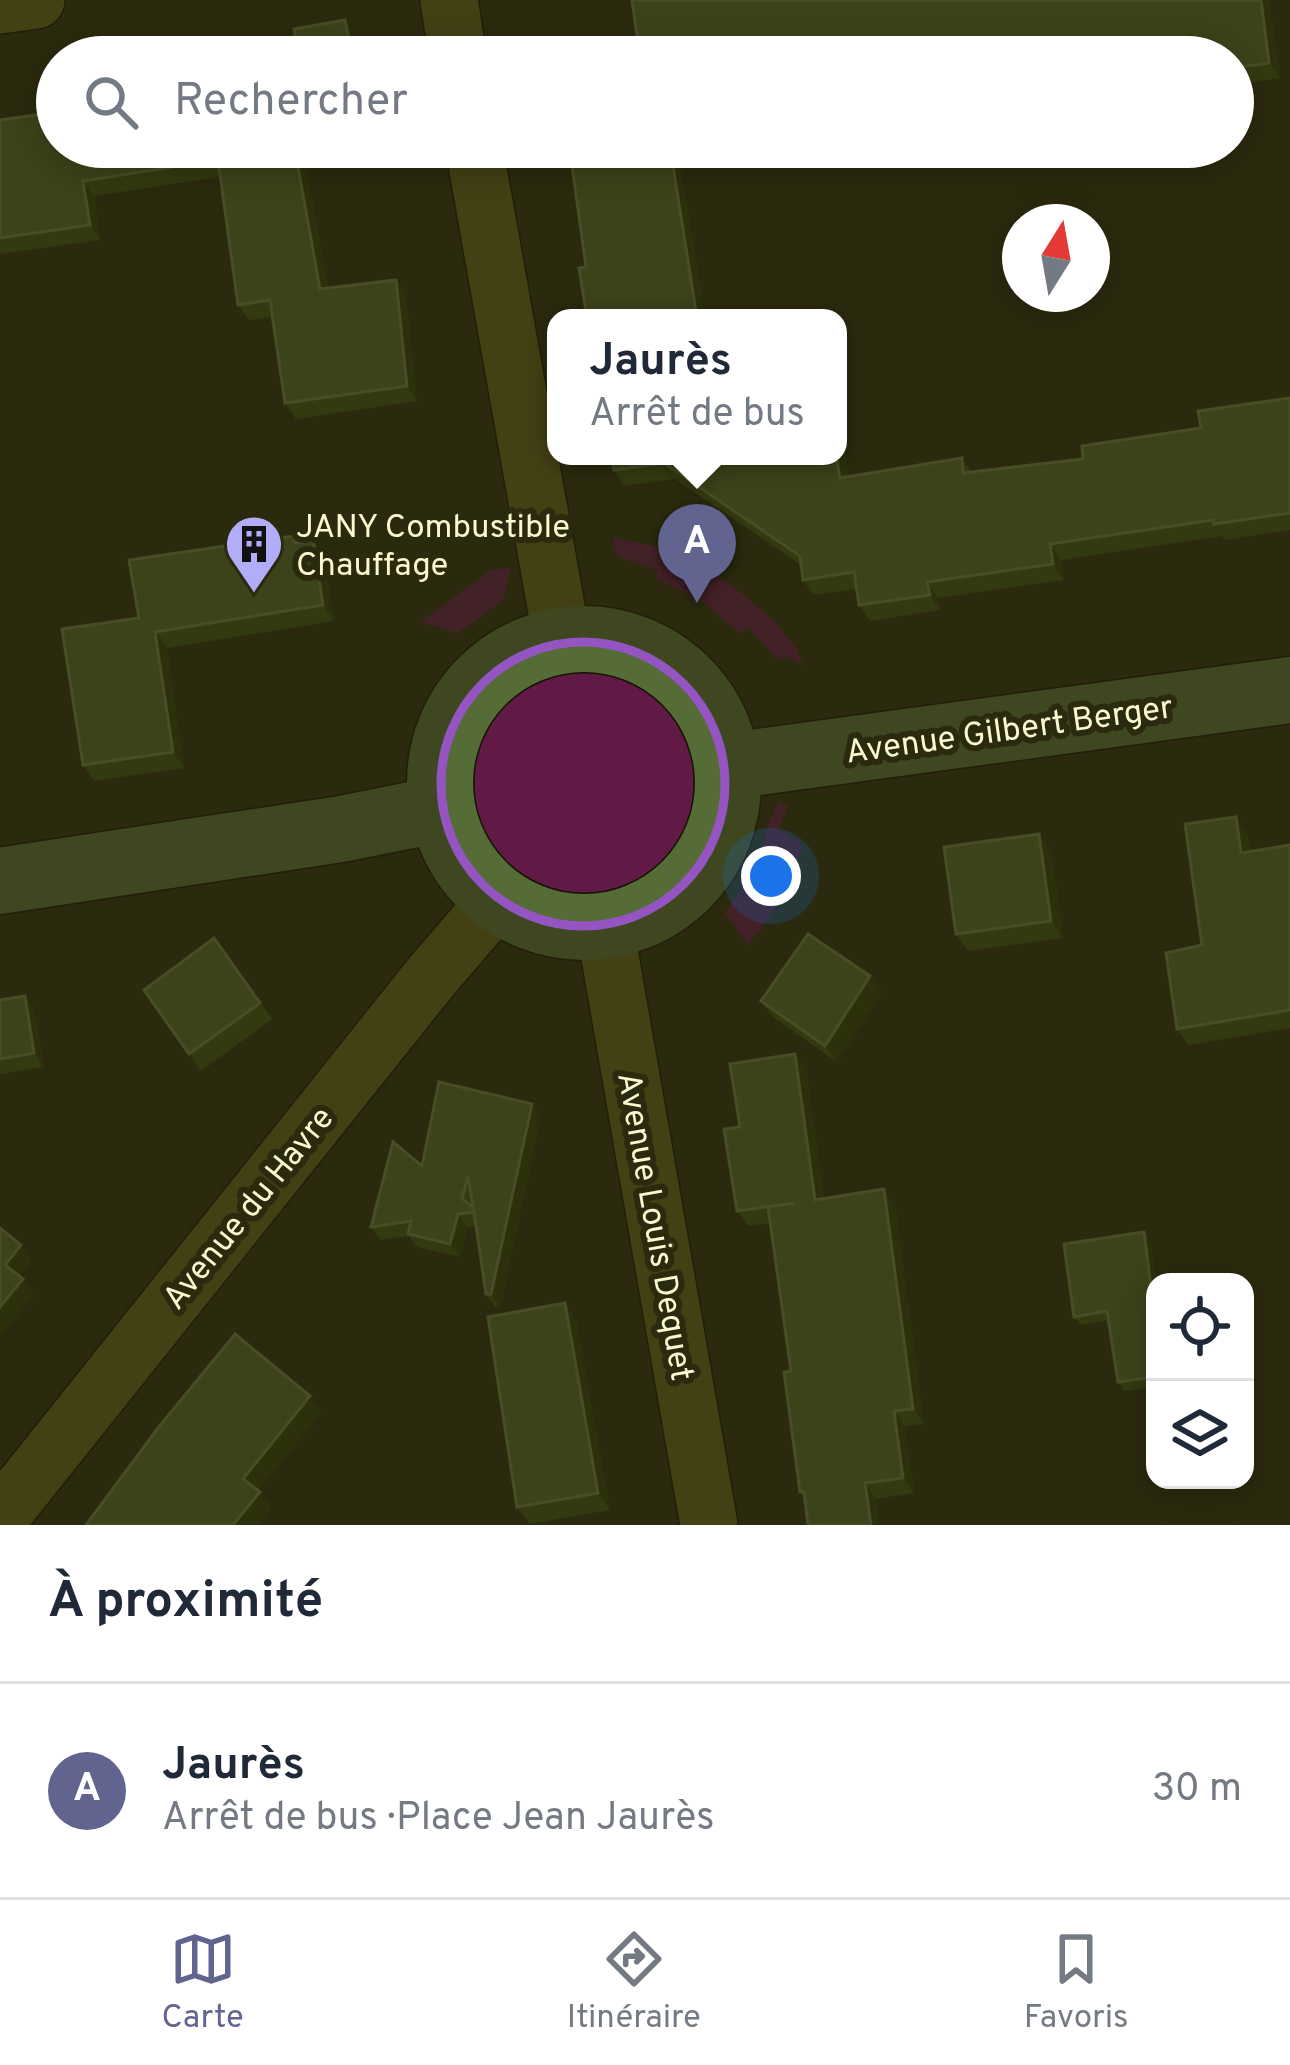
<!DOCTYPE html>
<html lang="fr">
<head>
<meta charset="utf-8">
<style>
  :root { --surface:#fff; --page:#f6f6f7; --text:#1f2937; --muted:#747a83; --line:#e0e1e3; --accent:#61648e }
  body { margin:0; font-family:Overpass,sans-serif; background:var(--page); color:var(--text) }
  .controls { position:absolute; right:36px; bottom:36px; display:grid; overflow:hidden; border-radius:24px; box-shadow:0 6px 30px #0003 }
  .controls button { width:108px; height:108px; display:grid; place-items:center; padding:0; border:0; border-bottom:3px solid var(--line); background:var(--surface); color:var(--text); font:60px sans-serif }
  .compass { position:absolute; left:1002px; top:204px; width:108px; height:108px; border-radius:50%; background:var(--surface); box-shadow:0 6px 30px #0003; rotate:11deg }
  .you { position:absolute; left:771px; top:876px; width:42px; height:42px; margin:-30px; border:9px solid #fff; border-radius:50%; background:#1a73e8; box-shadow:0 0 0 18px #1a73e833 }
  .badge { display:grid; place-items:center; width:78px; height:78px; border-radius:50%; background:var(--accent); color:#fff; font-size:39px; font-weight:700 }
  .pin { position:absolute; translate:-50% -99px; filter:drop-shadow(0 3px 6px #0008) }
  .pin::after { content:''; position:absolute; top:63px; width:42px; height:36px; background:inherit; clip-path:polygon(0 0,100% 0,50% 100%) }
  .popup { position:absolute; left:547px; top:309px; width:300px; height:156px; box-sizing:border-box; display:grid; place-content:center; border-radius:24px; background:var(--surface); filter:drop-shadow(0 3px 9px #0005); font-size:39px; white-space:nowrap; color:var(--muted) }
  .popup b { font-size:45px; color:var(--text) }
  .popup::after { content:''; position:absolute; left:50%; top:100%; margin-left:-24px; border:24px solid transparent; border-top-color:var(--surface) }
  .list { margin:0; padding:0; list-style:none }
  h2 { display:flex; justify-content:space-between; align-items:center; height:156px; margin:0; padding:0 48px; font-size:51px }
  h2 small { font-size:39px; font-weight:400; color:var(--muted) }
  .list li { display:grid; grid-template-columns:78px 1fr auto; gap:36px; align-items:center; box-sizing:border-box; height:216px; padding:0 48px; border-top:3px solid var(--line) }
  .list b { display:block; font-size:45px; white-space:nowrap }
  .list p { margin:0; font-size:39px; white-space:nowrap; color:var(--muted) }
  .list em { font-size:39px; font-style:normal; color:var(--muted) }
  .icon { flex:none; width:66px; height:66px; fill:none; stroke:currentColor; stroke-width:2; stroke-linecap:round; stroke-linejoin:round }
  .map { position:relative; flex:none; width:1290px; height:1525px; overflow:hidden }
  .search { position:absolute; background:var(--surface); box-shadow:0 6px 30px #0003; left:36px; right:36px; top:36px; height:132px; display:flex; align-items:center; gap:30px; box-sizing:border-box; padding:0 42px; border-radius:66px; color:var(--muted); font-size:45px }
  .sheet { height:372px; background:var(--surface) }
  nav { display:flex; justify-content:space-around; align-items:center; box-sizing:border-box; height:168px; border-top:3px solid var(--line); background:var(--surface); font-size:33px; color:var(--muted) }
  nav a { display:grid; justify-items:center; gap:6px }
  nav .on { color:var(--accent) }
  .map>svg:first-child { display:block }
  .green { fill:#611946 }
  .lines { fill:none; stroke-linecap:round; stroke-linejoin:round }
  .street-casing { stroke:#141200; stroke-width:60 }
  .secondary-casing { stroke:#141200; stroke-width:69 }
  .street { stroke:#605c1b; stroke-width:57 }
  .secondary { stroke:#566c36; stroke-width:66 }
  .wall { fill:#3c4e11 }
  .shaded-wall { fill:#2d3808 }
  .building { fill:#516026; stroke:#6b7840; stroke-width:3; fill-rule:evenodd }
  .marked { fill:none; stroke:#9455c2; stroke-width:9; stroke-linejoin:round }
  .labels { text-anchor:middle; stroke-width:12; stroke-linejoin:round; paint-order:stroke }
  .poi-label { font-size:33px; fill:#f9f8cf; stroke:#2b2a0f; text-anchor:start }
  .street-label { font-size:33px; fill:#f9f8cf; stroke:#2b2a0f }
</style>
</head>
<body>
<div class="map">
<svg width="1290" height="1525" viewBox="0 0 1290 1525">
  <rect width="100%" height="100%" fill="#2b2a0f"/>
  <g class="green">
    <path d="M614,538c24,5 51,9 73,19 29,13 113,77 115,108l-17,-9 -6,4 -31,-32 -9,5 -37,-32 -46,-22 1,-9 -38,-13 -7,-11z"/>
    <path d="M511,568l-8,32 -45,33 -37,-11 70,-52z"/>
    <circle cx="583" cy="786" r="115"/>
    <path d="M780,802l8,5 -10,22 25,16c-15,44 -25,63 -55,100l-23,-32c12,-17 24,-34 32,-53 9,-19 10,-41 23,-58z"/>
  </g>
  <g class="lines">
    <g class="street-casing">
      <g id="street">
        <path d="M449,0l9,57"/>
        <path d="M0,5l36,-5"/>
        <path d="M474,147l88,493"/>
        <path d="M605,928l104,597"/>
        <path d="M0,1517l430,-539 67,-78"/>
      </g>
    </g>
    <g class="secondary-casing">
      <g id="secondary">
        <circle cx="584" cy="783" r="144"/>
        <path d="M729,766l561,-76"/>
        <path d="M0,881l341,-52 100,-20"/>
      </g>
    </g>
    <use href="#street" class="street"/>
    <use href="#secondary" class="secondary"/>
  </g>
  <g class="wall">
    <path d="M632,0h637l11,78 -47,7v-28z"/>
    <path d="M0,120l57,27h320l1,5 -72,13 22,123 68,-8 10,15 11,106 -121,18 -11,-16 -12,-86 -24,3 -11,-15 -18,-128 -126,19 6,44 -100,14z"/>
    <path d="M1290,398v132l-65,10 -3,-4 -161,24 3,20 -126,18 2,12 -70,11 -11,-16 -2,-16 -43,6 -11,-15 -2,-15 -126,-86 -51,7 -10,-16 -3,-14h227v-44l10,65 114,-19 9,14 112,-13 118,-31z"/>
    <path d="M294,536l4,6 15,-2 11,16 10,65 -167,27 17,120 -90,13 -11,-16 56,-147z"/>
    <path d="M1247,833l3,18 40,-6v183l-102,17 -11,-16 25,-84z"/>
    <path d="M1039,834l12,16 12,88 -95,13 -12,-17z"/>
    <path d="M214,938l58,81 -71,52 -57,-81z"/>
    <path d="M870,976l12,17 -45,69 -64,-45 -12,-16z"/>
    <path d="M0,1000l34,10 10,57 -44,7z"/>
    <path d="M795,1054l11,16 18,128 71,7 29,219 -19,2 9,67 -38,6 -71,-1 -5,-6 -9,-121 -21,-148 -22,3 -11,-15 3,-84z"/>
    <path d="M532,1104l9,14 -41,189h-5l-9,-13 -10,-68 -9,1 -7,30 -43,-10 -8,-11 -29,4 -9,-13 51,-61z"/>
    <path d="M1144,1232l6,9 6,41 -1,105 -31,4 -6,-9 -9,-62 -29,5 -6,-8z"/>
    <path d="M576,1320l34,190 -81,14 -12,-17z"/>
  </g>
  <g class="shaded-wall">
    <path d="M1261,0h8l11,78 -11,-15z"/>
    <path d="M345,20l11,16 4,21h-8z"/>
    <path d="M670,147h2l7,10 27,161h-9z"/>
    <path d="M295,150l11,15 25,139 -11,-15z"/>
    <path d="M83,181l11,15 6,44 -10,-15z"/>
    <path d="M396,280l10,15 11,106 -10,-15z"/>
    <path d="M838,412l13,81 -11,-15 -4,-22h2z"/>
    <path d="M313,540l11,16 10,65 -11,-16z"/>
    <path d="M1050,544l11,16 3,20 -11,-16z"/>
    <path d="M927,582l11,16 2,12 -10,-15z"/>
    <path d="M155,632l12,16 17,120 -11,-16z"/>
    <path d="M1236,817l11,16 5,35 -11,-15z"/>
    <path d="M1039,834l12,16 12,88 -12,-17z"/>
    <path d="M870,976l12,17 -45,69 -12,-16z"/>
    <path d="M25,996l9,14 10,57 -10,-14z"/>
    <path d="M795,1054l11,16 20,145 -11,-15z"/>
    <path d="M532,1104l9,14 -41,189 -9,-13z"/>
    <path d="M884,1189l11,16 29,219 -11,-15z"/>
    <path d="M458,1214l9,13 -7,30 -10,-13z"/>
    <path d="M1144,1232l6,9 6,41 -1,23z"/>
    <path d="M21,1245l11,16 -16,20 -11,-16z"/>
    <path d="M23,1279l11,16 -34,42v-30z"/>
    <path d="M565,1303l11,17 34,190 -12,-17z"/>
    <path d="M310,1396l12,17 -68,83 -11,-17z"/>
    <path d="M894,1411l11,15 9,67 -11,-15z"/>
    <path d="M865,1483l11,16 4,26h-9z"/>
    <path d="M260,1492l12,16 -14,17h-25z"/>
  </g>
  <g class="building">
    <path d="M632,0h629l8,63 -36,5v-11h-593z"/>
    <path d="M345,20l7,37h-63l-2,-11 10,-2 -3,-15z"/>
    <path d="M57,112v35h253l-15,3 25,139 76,-9 11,106 -122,17 -15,-103 -32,5 -20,-145 -135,21 7,44 -90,13v-118z"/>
    <path d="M636,147h34l27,171h-110l-8,-50 7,-1 -15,-109z"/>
    <path d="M1290,398v115l-76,11 -1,-4 -163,24 3,20 -126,18 3,13 -71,10 -5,-33 -51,8 -3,-24 -136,-93 -50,7 -3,-14h225l4,22 122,-20 1,15 120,-14 -1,-13 119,-18 -3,-17z"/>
    <path d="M294,536l1,7 18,-3 10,65 -168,27 18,120 -90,13 -21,-136 77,-11 -10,-58z"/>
    <path d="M1236,817l5,36 49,-8v165l-113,19 -11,-76 36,-8 -17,-121z"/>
    <path d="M1039,834l12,87 -95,13 -12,-87z"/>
    <path d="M808,934l62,42 -45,70 -64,-45z"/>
    <path d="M214,938l46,65 -71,51 -45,-64z"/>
    <path d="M25,996l9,57 -34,6v-59z"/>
    <path d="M795,1054l20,146 69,-11 29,220 -19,2 9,67 -38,5 6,42h-63l-4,-33h-4l-16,-120 7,-1 -23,-164 27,-4 -58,8 -13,-82 16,-2 -10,-63z"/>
    <path d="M439,1082l93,22 -41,190h-5l-12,-82 -16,2 -8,30 -42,-10 3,-13 -40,6 22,-85 29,24zM468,1176l5,31 -11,-8z"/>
    <path d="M0,1228l21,17 -16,20 18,14 -23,28z"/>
    <path d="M1144,1232l9,70h2v75l-37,5 -11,-71 -33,6 -10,-73z"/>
    <path d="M565,1303l33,190 -81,14 -29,-190z"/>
    <path d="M235,1334l75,62 -67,83 17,13 -27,33h-147l72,-97z"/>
  </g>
  <path d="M0 0H1290V1525H0ZM441 784a142 142 0 1 1 284 0a142 142 0 1 1-284 0Z" fill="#2b2a0f" fill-opacity=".55" fill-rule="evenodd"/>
  <path class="marked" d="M441 784a142 142 0 1 1 284 0a142 142 0 1 1-284 0Z"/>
  <defs>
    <g id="building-pin" transform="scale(3)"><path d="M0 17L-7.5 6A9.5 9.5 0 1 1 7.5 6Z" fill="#b2adf9" stroke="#2b2a0f"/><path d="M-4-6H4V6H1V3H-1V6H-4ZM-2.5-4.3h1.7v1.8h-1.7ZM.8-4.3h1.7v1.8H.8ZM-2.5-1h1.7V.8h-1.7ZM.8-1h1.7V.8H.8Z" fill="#111"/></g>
  </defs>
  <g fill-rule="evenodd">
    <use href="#building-pin" x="254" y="544"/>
  </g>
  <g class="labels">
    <g class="poi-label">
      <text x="296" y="537">JANY Combustible<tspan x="296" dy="38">Chauffage</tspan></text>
    </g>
    <g class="street-label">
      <text transform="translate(1009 728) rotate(-8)" y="12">Avenue Gilbert Berger</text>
      <text transform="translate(247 1207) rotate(-51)" y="12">Avenue du Havre</text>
      <text transform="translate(657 1226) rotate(80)" y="12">Avenue Louis Dequet</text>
    </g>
  </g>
</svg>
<div class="controls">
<button><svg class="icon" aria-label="locate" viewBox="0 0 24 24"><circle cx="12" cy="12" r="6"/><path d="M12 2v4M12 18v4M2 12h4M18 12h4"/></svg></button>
<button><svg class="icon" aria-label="layers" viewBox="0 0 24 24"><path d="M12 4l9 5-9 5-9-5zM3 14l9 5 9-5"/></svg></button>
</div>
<svg class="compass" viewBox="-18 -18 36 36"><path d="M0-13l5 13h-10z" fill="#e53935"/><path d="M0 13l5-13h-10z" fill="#747a83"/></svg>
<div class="you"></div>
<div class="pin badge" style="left:697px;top:603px">A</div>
<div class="popup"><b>Jaurès</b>Arrêt de bus</div>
<div class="search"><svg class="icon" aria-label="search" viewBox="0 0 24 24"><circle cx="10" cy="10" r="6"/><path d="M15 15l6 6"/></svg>Rechercher</div>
</div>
<section class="sheet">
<h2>À proximité<small></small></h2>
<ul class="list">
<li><span class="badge">A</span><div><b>Jaurès</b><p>Arrêt de bus · Place Jean Jaurès</p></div><em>30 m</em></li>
</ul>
</section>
<nav>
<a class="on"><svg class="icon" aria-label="map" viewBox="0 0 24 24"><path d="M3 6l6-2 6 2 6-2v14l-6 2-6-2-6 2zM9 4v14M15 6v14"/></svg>Carte</a>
<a><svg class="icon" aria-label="directions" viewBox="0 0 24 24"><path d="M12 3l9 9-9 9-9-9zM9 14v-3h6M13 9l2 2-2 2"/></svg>Itinéraire</a>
<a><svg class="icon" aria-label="saved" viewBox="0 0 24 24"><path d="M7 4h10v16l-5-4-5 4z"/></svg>Favoris</a>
</nav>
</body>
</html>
